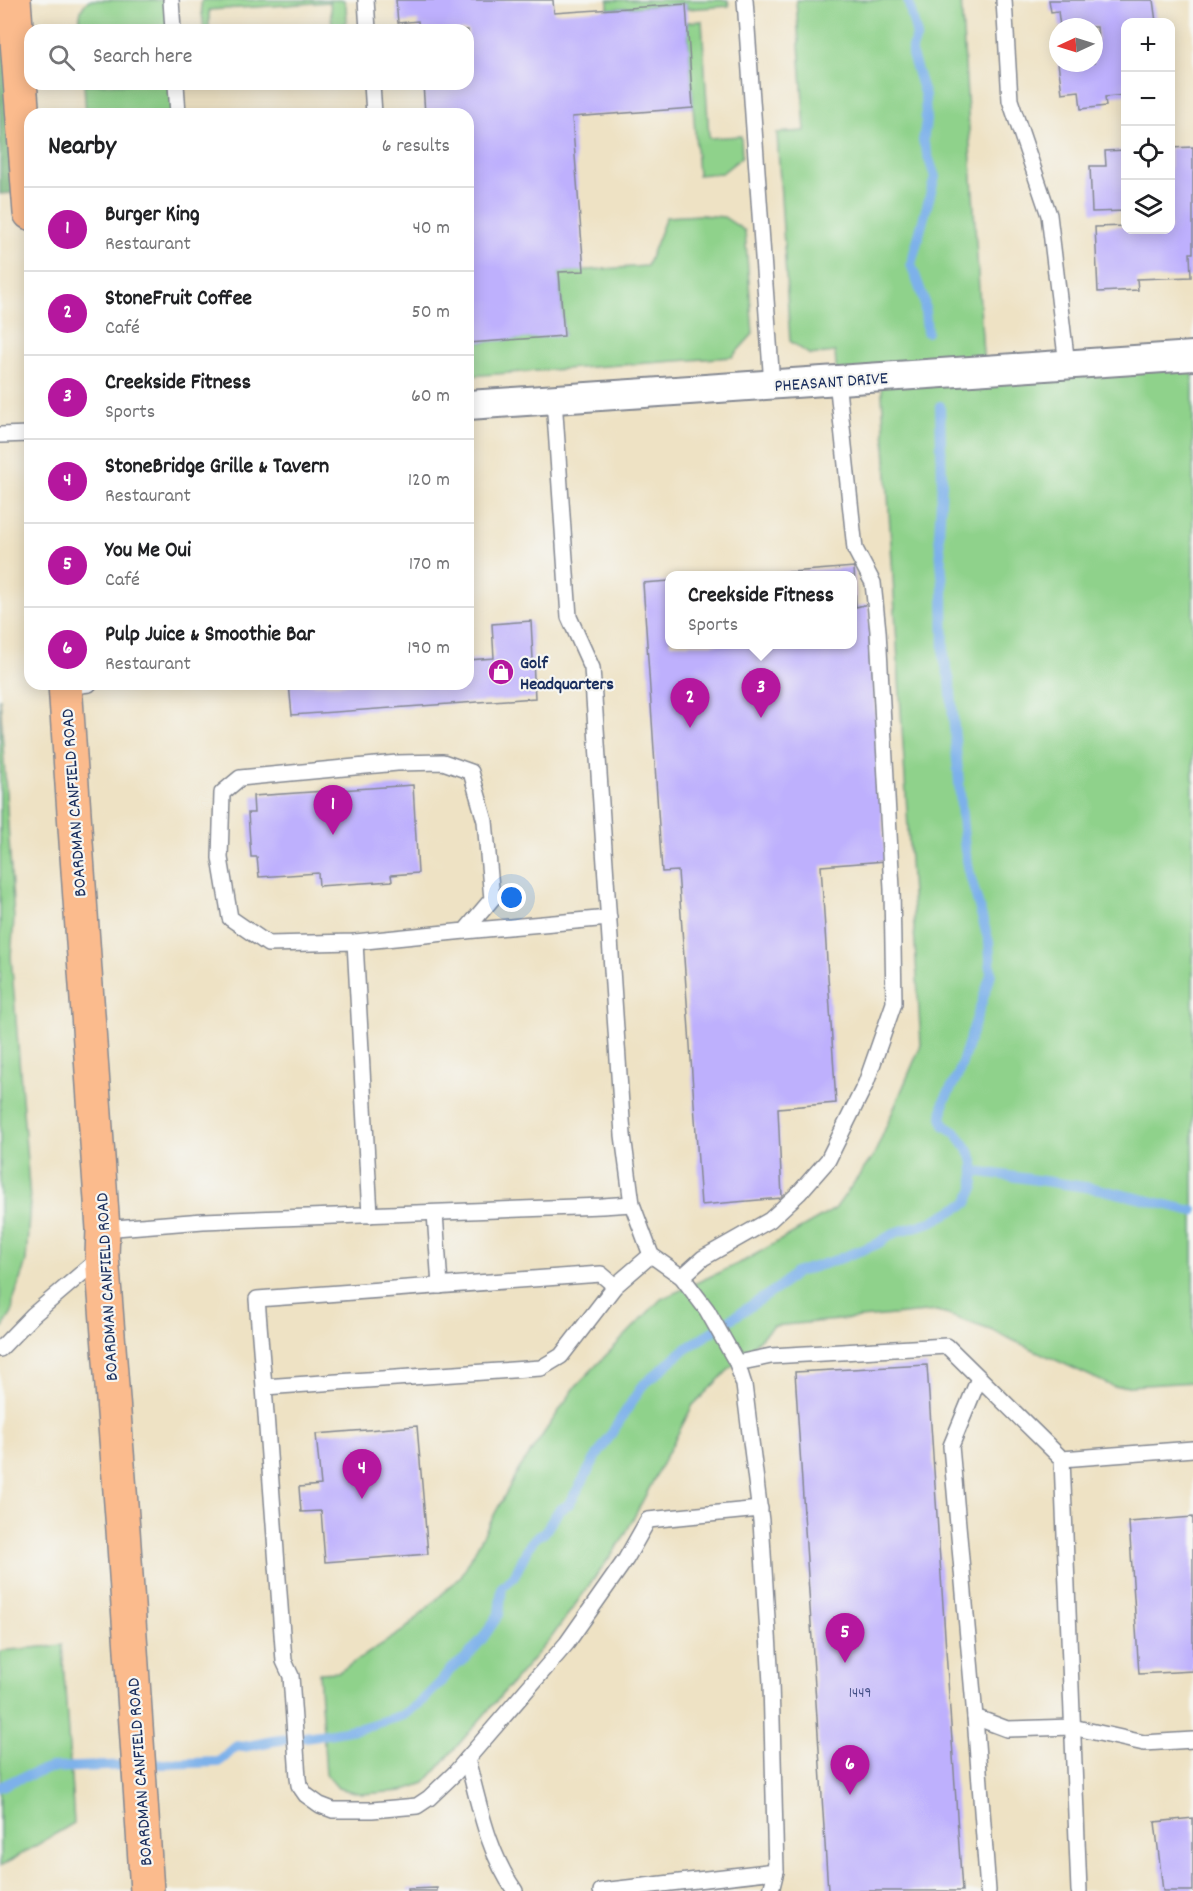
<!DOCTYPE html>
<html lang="en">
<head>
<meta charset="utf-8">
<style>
  :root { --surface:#fff; --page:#f2f2f2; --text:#202124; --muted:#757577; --line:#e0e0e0; --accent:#b5179e }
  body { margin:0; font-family:Dekko,sans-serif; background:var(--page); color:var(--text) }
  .controls { position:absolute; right:18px; top:18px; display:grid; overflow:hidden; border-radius:12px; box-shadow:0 3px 15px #0003 }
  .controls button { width:54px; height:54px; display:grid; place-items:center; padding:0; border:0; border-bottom:2px solid var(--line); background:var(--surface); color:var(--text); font:30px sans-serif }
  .compass { position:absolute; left:1049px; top:18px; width:54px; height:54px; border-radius:50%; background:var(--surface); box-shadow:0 3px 15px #0003; rotate:266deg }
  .you { position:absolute; left:512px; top:898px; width:21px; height:21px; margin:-15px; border:4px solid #fff; border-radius:50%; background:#1a73e8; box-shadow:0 0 0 9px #1a73e833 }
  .badge { display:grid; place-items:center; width:39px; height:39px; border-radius:50%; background:var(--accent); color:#fff; font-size:20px; font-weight:700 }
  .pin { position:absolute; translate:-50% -50px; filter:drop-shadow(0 2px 3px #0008) }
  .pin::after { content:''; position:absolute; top:32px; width:21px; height:18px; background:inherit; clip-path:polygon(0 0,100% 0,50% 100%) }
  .popup { position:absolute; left:665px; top:571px; width:192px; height:78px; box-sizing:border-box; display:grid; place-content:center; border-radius:12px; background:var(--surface); filter:drop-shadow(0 2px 4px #0005); font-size:20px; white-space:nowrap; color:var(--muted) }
  .popup b { font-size:22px; color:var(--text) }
  .popup::after { content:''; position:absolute; left:50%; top:100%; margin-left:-12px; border:12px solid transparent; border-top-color:var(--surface) }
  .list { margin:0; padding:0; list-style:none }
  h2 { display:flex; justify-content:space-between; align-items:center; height:78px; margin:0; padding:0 24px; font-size:26px }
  h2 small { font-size:20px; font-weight:400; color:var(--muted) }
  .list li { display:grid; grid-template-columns:39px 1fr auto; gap:18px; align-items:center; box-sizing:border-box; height:84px; padding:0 24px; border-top:2px solid var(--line) }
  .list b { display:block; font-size:22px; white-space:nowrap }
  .list p { margin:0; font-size:20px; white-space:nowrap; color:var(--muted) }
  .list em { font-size:20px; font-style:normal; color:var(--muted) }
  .icon { flex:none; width:33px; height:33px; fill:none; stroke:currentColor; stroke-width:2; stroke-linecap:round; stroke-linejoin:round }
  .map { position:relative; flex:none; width:1193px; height:1891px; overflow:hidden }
  .search { position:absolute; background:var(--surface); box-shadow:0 3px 15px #0003; left:24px; top:24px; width:450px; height:66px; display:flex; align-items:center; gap:15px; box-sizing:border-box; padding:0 21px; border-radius:18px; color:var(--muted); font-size:22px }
  .panel { position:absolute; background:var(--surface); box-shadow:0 3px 15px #0003; left:24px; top:108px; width:450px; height:582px; border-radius:18px }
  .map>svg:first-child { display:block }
  .green { fill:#8fd28b; stroke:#558074; stroke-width:1.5 }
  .forest { fill:#73b477; stroke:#47726a; stroke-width:1.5 }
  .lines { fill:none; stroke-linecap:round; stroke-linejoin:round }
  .stream { stroke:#7db1ea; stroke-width:10 }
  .building { fill:#beb0fd }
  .lane-casing { stroke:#848891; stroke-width:18 }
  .street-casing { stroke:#848891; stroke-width:32 }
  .primary-casing { stroke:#848891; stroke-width:36 }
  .lane { stroke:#fff; stroke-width:15 }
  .street { stroke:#fff; stroke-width:28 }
  .primary { stroke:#fbbb8d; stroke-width:33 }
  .labels { text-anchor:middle; stroke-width:4.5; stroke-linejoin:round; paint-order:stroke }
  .number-label { font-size:15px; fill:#444f86 }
  .street-label { font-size:18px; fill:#1b2f5e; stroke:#f6f6f2 }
  .poi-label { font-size:18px; font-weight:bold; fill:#1b2f5e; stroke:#f6f6f2; text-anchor:start }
</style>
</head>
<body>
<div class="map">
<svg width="1193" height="1891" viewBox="0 0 1193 1891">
  <rect width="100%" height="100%" fill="#f6f6f2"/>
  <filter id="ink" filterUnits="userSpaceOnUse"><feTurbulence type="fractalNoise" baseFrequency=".0167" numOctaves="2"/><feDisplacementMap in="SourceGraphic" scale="12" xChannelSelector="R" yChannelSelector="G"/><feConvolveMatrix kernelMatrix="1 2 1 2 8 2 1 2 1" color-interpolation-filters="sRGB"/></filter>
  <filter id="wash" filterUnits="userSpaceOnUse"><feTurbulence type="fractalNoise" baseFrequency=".008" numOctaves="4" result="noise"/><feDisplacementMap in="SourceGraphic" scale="24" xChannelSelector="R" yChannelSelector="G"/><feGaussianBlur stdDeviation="1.35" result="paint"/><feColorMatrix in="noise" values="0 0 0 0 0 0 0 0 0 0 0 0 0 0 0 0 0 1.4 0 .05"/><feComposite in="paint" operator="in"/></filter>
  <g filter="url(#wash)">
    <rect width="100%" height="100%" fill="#eee2c4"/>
    <g class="green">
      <path d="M89,0h74l5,11 1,19h-89c-1,-12 -1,-22 9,-30z"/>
      <path d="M202,0h142l2,6 1,15 -4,4h-11l-2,-23 -121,8v20h-5l-3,-25z"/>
      <path d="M608,0h120l1,6 -42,3 -1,-5 -78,5z"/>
      <path d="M796,0h165l23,370 209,-14v1026l-79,5 -121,-56 -56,-20 -164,15 -80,79 -71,135 -71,98 -126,145 -23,8 -40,3 -24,-6 -12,-14 -7,-101 20,-1 65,-42 57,-54 57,-105 58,-85 85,-87 83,-38 91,-52 39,-54 47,-110 -40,-667 -44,2 -2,-28 -25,3 -20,-14 -13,-208 28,-2z"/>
      <path d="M702,21l7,117 32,-2 1,21 -20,16 -24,2 -11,-153z"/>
      <path d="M84,84h88l2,30h-88z"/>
      <path d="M701,215l23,2 21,14 8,103 -21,23 -264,19v-33l96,-8 -5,-63 88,-6 19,-49z"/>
      <path d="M0,698l14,221 -3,37 19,244 -4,61 -13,41 -1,11 -12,19z"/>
      <path d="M62,1645l12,178 -74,44v-216z"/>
    </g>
    <path class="forest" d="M0,0l28,192 -28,2z"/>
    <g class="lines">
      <g class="stream">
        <path d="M908,0l9,36 -5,12v7l13,41 1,25 -3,20 12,36 -24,87 13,36 3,32"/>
        <path d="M975,1171l124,18 94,22"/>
        <path d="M0,1787l15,-7 35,-12 168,-6c8,-4 11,-11 19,-16l6,1 30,-6 54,-7 34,-6 42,-13 18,-13 20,-20 9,-12 16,-12 17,-20 16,-24 3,-27c4,-3 8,-6 11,-10 10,-13 14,-39 31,-44l15,-23 9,-5 10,-16 15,-27 49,-76 42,-36 97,-64 14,-13 41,-13 41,-16 17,-11 37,-11 36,-19 7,-15v-26l-6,-13 -12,-16 -12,-8 -2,-8 2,-16 14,-26 33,-101 -2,-32 -19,-67 -5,-25 -15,-168 -6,-24 -1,-72 -4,-51 3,-53 -2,-76"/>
      </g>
    </g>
    <g id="blocks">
      <g class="building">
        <path d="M396,0h157l1,13 132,-9 7,104 -121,9 12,154 -25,1 5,64 -96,7v-229h-43l-2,-30h45v-54h-49l-1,-9 -20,2z"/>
        <path d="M1049,0h104l3,22h-30v73l-21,2 1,9 -25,3 -2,-18 -17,2 -4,-30h36v-22l4,-1 -1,-13h-37l-2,-16 -7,1z"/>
        <path d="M1193,147v106h-3l1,24 -54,2 1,11 -40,2 -3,-65 31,-1v4h44v-82z"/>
        <path d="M1126,150v61l-34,1 -2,-46h16l-1,-15z"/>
        <path d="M854,567l2,40 12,-3 17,257 -64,5 15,237 -58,5 4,90 -81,7 -23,-334 -16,1 -19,-289 27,-2v63h182v-68h-86v-2z"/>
        <path d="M531,621l4,77 -243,17 -3,-31h179v-24l26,-2 -2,-34z"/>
        <path d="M413,785l5,88 -27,2 1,6 -73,5 -1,-13 -59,4 -2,-20h-6l-3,-44h6l-1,-17z"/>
        <path d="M927,1365l35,526h-134l-33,-519z"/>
        <path d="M417,1426l11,128 -103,8 -4,-51 -20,1 -2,-25 22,-2 -5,-51z"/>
        <path d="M1193,1517v154l-54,3 -10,-152z"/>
        <path d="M1193,1818v73h-30l-8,-69z"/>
        <path d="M437,1888v3h-29v-2z"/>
      </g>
    </g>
  </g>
  <g filter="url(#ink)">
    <use href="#blocks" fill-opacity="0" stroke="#848891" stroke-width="1.5"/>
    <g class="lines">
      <g class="lane-casing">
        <g id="lane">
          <path d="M171,0l2,30"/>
          <path d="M366,0l2,30"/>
          <path d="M745,0l27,385"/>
          <path d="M1004,0l6,100 39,115 18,150"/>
          <path d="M176,84l2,30"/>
          <path d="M372,84l2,30"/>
          <path d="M554,399l15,218 23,51 31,467 9,69 19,51 31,22 25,33 30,53 7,22 17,136 10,162 5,188 -5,20"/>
          <path d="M0,435l30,-1"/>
          <path d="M65,687l24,-3"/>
          <path d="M443,762l28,10 14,49 7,78 -27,32 -110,11 -87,2 -38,-26 -10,-60 2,-65 18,-15 157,-15z"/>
          <path d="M465,931l144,-13"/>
          <path d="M355,942l15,273"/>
          <path d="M435,1213l5,73"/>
          <path d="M103,1229l100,-8 399,-15 30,-2"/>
          <path d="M601,1274l14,12 -54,70 -20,12 -277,19 -7,-88z"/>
          <path d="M682,1277l21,-19 67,-38 29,-27 29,-33 38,-77 28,-80 -2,-114 -14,-258 -5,-48 -18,-34 -18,-169"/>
          <path d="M615,1286l36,-31"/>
          <path d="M0,1349l33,-34 69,-59"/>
          <path d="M737,1363l34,-7 176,-10 115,113 17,432"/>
          <path d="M979,1378l-28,68 24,271 32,12 65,-2 72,16 49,-3"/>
          <path d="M264,1387l20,274 7,15 7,102 1,7 7,10 14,10 13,5h39l45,-4 12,-8 26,-25 112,-130 59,-84 22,-39 112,-11"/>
          <path d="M1062,1459l131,-10"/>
          <path d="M975,1717l13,174"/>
          <path d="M467,1759c12,45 21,94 48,132"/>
          <path d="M601,1891l175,-20"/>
        </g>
      </g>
      <g class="street-casing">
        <path id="street" d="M468,405l725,-49"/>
      </g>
      <g class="primary-casing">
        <g id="primary">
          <path d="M14,0l16,213"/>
          <path d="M65,684l38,545 -1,27 21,274 24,361"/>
        </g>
      </g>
      <use href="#lane" class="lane"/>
      <use href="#street" class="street"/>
      <use href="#primary" class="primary"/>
    </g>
  </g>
  <defs>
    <g id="shop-disc" transform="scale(1.35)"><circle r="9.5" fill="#b5179e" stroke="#f6f6f2"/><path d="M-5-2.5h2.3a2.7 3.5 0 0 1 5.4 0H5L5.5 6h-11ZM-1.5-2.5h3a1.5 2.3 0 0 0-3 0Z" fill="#fff"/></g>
  </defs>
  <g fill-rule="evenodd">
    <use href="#shop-disc" x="501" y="672"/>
  </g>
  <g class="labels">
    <g class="number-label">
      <text x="860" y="1697">1449</text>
    </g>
    <g class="street-label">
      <text transform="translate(831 381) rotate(-4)" y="6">PHEASANT DRIVE</text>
      <text transform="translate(73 803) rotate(-94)" y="6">BOARDMAN CANFIELD ROAD</text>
      <text transform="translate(106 1287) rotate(-93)" y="6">BOARDMAN CANFIELD ROAD</text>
      <text transform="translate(139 1772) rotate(-94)" y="6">BOARDMAN CANFIELD ROAD</text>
    </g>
    <g class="poi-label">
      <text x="520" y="668">Golf<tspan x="520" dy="21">Headquarters</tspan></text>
    </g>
  </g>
</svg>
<div class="controls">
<button>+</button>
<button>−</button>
<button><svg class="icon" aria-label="locate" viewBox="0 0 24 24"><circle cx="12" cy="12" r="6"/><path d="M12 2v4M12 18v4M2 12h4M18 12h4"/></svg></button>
<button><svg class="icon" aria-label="layers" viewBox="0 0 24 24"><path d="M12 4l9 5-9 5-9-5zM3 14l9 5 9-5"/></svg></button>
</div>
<svg class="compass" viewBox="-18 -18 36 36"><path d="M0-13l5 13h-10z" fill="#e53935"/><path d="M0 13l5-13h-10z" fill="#757577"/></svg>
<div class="you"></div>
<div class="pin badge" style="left:333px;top:835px">1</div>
<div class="pin badge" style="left:690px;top:728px">2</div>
<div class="pin badge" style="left:761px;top:718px">3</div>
<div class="popup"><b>Creekside Fitness</b>Sports</div>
<div class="pin badge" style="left:362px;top:1499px">4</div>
<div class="pin badge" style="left:845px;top:1663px">5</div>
<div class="pin badge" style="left:850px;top:1795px">6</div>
<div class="search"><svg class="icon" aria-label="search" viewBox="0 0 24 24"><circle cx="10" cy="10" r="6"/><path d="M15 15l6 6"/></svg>Search here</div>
<section class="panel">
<h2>Nearby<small>6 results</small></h2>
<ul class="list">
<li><span class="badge">1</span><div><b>Burger King</b><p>Restaurant</p></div><em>40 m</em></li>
<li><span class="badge">2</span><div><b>StoneFruit Coffee</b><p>Café</p></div><em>50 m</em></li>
<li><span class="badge">3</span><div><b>Creekside Fitness</b><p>Sports</p></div><em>60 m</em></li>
<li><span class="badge">4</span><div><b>StoneBridge Grille &amp; Tavern</b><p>Restaurant</p></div><em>120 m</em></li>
<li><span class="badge">5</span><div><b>You Me Oui</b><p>Café</p></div><em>170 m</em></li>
<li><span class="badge">6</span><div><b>Pulp Juice &amp; Smoothie Bar</b><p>Restaurant</p></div><em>190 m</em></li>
</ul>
</section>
</div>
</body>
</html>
